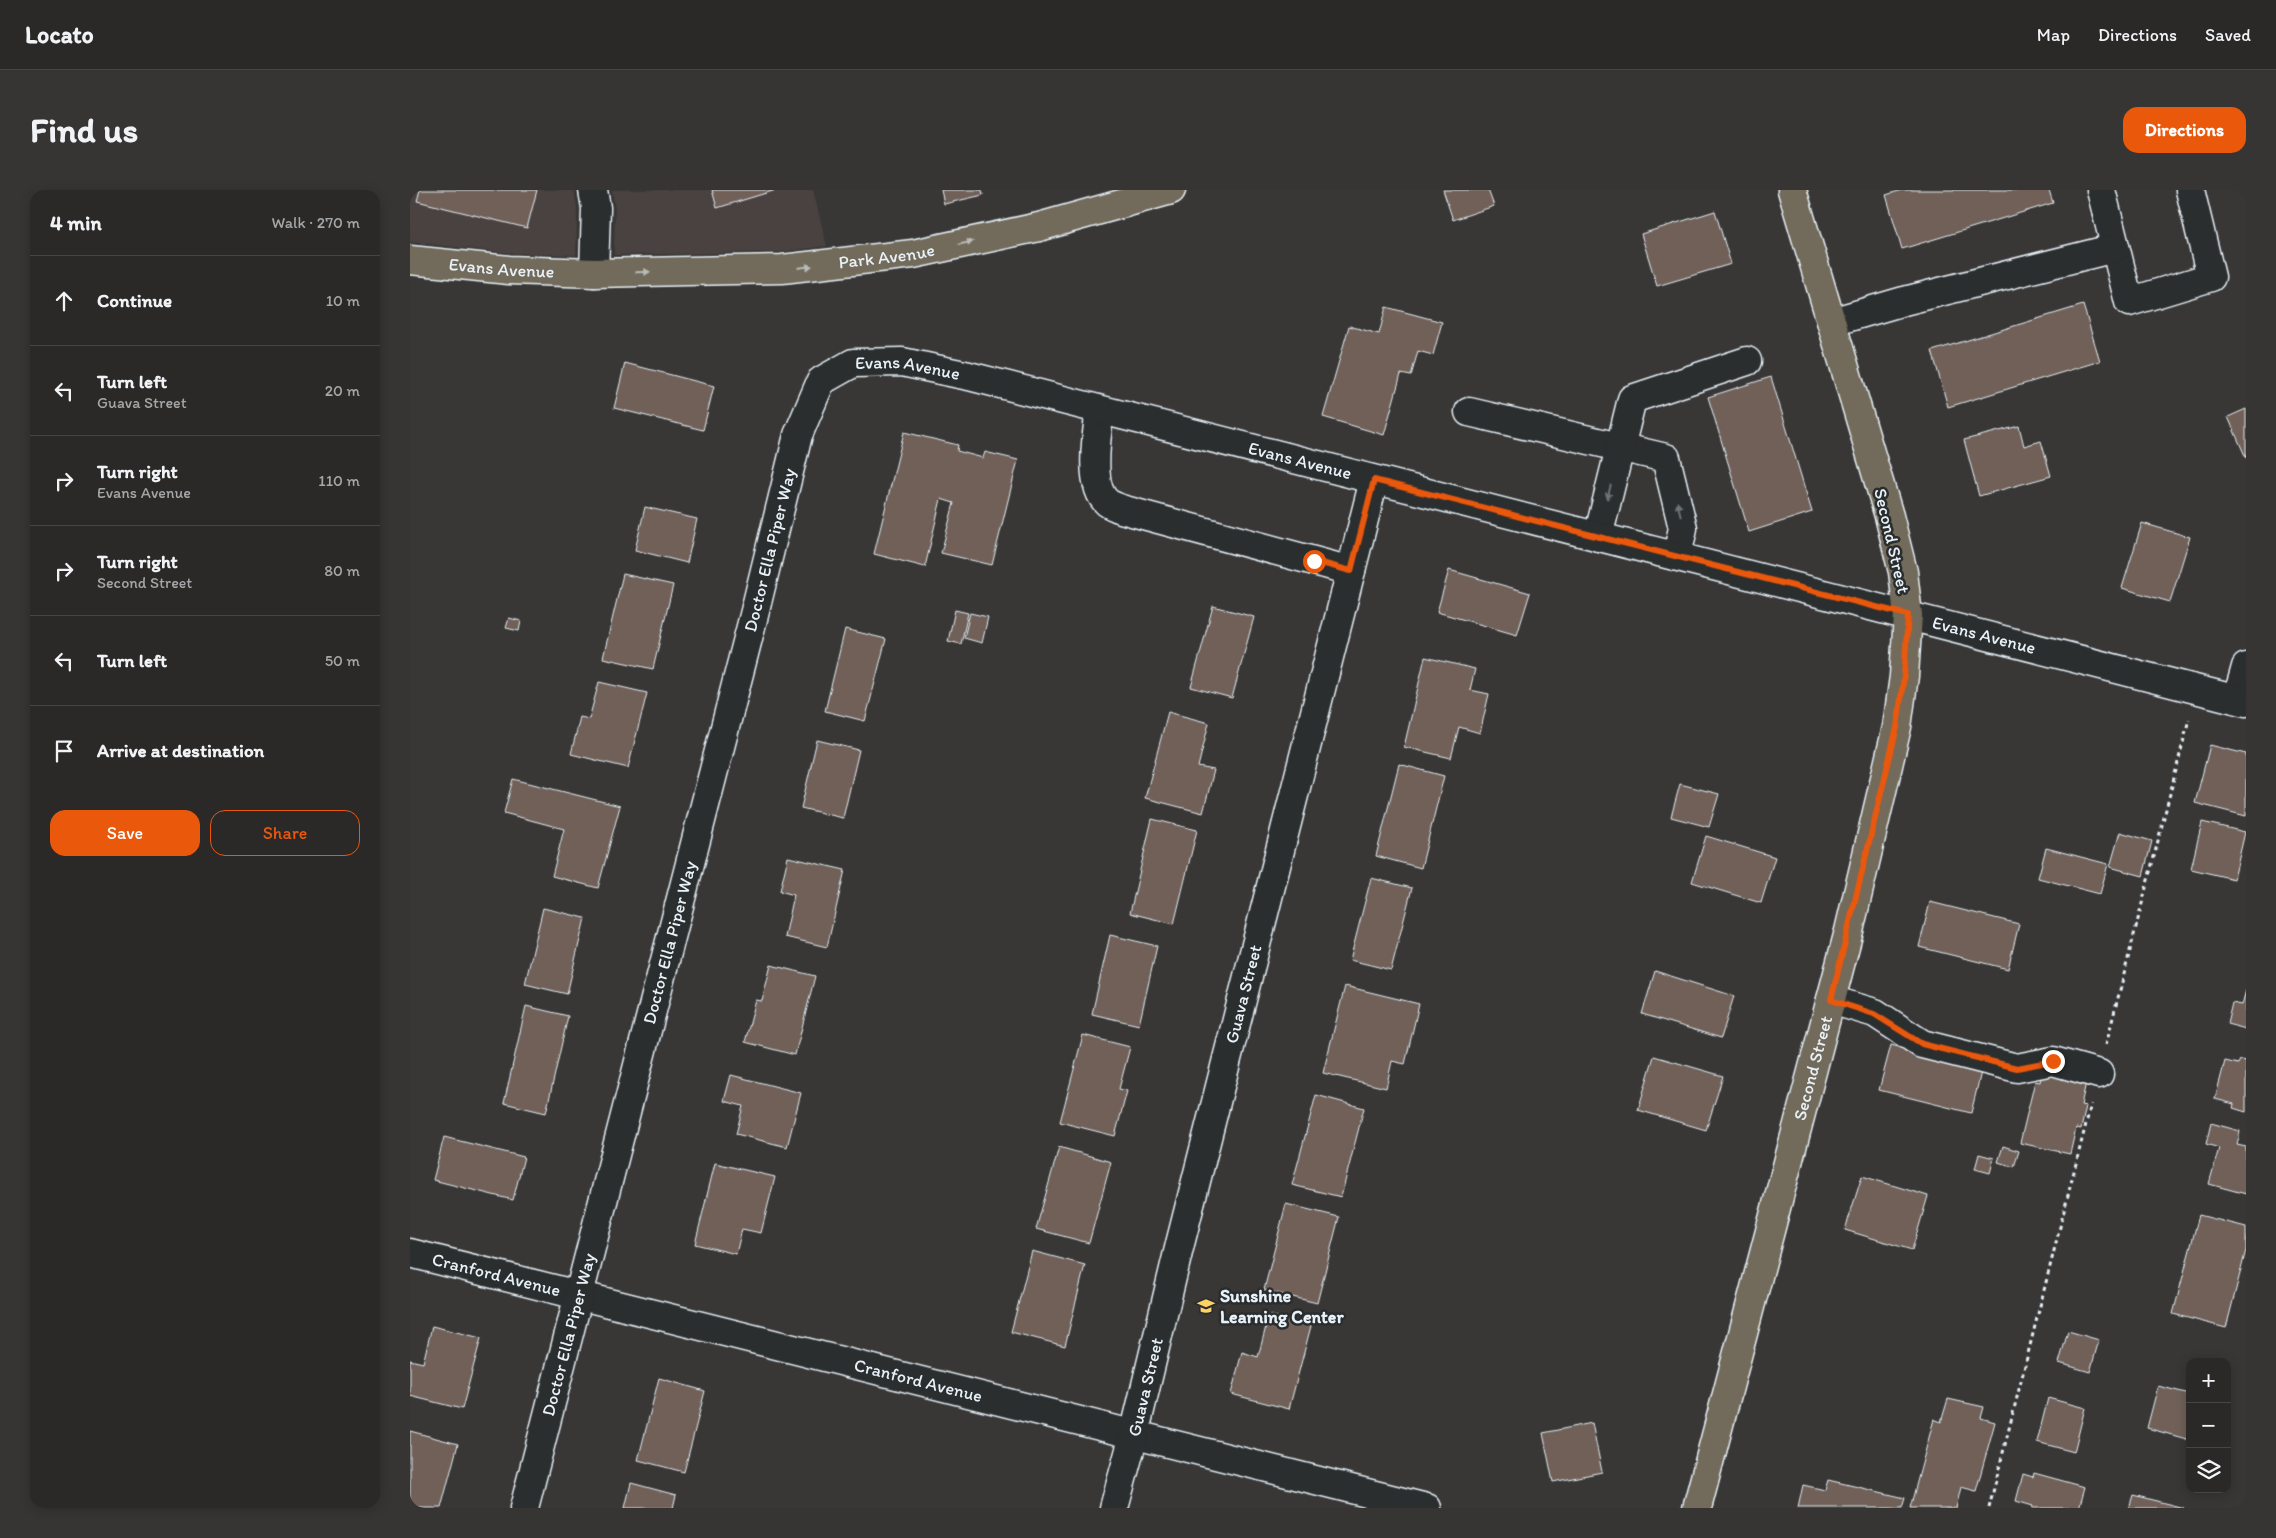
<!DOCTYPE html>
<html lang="en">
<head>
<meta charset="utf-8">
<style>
  :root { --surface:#2a2928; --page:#363534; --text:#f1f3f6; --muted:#a5a6a8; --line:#464545; --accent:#ea580c }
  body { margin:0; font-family:Itim,sans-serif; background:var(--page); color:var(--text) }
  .controls { position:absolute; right:15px; bottom:15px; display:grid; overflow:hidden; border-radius:10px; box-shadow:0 2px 12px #0003 }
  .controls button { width:45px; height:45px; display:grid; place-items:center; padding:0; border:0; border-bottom:1px solid var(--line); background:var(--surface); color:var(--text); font:25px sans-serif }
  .stop { position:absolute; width:15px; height:15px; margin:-11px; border:4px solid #ea580c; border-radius:50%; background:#fff }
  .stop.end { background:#ea580c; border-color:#fff; box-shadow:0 1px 5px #0008 }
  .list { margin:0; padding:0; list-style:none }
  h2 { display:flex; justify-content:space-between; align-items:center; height:65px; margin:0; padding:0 20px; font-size:21px }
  h2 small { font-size:16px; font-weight:400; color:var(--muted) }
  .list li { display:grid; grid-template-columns:32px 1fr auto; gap:15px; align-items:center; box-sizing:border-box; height:90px; padding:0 20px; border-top:1px solid var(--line) }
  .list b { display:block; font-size:19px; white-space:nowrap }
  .list p { margin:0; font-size:16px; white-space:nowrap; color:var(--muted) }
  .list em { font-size:16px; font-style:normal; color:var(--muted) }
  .actions { display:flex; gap:10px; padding:15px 20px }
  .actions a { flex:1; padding:11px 0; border:1px solid var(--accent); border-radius:15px; text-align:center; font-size:18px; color:var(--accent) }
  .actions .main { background:var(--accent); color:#fff }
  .icon { flex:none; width:28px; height:28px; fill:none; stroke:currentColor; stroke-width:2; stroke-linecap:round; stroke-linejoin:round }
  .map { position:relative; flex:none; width:1836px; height:1318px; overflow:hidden; border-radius:15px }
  header { display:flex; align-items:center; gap:30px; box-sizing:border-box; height:70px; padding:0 25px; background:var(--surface); border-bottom:1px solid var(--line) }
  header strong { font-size:24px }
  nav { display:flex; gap:28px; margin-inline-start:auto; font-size:18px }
  .intro { display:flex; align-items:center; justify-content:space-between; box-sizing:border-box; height:120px; padding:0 30px }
  h1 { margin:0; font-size:35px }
  .button { padding:12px 22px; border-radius:15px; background:var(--accent); color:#fff; font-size:18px; font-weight:700 }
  main { display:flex; gap:30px; padding:0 30px }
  aside { flex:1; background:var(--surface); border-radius:15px; box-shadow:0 2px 12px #0003 }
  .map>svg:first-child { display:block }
  .built { fill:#494340 }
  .building { fill:#706058; stroke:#e8f1f8 }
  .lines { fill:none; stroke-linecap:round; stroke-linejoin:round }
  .minor-casing { stroke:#e8f1f8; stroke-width:31 }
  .major-casing { stroke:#e8f1f8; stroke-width:31 }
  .path { stroke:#e8f1f8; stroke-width:3; stroke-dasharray:4 4; stroke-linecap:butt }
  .minor { stroke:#2a2d2e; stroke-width:28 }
  .major { stroke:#726b5a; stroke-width:28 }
  .oneway { fill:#b9bbb9 }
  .oneway2 { fill:#6c7275 }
  .route { stroke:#ea580c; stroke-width:6 }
  .labels { text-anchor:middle; stroke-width:5; stroke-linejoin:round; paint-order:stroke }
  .street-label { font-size:18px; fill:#e8f1f8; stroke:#2a2d2e }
  .poi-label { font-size:18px; font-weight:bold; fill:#e8f1f8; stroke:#2a2d2e; text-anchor:start }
</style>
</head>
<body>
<header>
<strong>Locato</strong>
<nav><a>Map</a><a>Directions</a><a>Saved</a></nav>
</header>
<div class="intro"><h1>Find us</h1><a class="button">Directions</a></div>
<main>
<aside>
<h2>4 min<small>Walk · 270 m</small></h2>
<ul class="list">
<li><svg class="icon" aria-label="ahead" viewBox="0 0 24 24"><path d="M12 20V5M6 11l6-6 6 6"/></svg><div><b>Continue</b></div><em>10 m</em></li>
<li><svg class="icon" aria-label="left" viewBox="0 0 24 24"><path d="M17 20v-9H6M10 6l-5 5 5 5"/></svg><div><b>Turn left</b><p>Guava Street</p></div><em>20 m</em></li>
<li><svg class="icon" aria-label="right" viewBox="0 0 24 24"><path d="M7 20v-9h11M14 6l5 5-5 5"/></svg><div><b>Turn right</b><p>Evans Avenue</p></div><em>110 m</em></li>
<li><svg class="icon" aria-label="right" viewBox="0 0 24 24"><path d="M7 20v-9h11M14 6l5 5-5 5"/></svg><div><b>Turn right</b><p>Second Street</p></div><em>80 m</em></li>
<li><svg class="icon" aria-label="left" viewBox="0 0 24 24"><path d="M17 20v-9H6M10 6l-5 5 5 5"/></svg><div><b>Turn left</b></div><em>50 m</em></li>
<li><svg class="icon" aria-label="arrive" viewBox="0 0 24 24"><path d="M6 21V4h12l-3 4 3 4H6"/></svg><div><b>Arrive at destination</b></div></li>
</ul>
<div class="actions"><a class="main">Save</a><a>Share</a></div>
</aside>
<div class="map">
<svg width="1836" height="1318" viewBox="0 0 1836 1318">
  <rect width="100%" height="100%" fill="#383736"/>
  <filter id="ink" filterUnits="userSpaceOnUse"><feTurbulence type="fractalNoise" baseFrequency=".02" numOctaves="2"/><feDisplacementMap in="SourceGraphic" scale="10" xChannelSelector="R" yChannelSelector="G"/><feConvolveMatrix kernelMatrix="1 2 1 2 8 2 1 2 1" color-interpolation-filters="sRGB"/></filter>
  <g filter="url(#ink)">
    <g class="built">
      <path d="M0,0h164l3,18 -1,47 -67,-2 -99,-11z"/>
      <path d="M202,0h201l14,56 -47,6 -166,3 1,-46z"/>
    </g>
    <g class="building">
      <path d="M10,0h117l-10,38 -110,-27z"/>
      <path d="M302,0h64l-59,18z"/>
      <path d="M531,0h41l1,5 -39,9z"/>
      <path d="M1033,0h45l6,16 -41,14z"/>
      <path d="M1492,0h147l4,13 -151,46 -16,-54z"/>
      <path d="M1305,21l16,53 -74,22 -16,-52z"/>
      <path d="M1673,115l17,56 -152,46 -16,-56z"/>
      <path d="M976,117l56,15 -9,33 -15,-4 -7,25 -10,-2 -17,61 -61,-18 26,-91 30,8z"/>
      <path d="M215,173l89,23 -11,44 -89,-22z"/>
      <path d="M1361,187l41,135 -63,20 -41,-135z"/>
      <path d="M1836,219v49l-18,-41z"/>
      <path d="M1609,236l5,20 17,-5 10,35 -72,20 -15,-56z"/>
      <path d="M494,242l54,13 -1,6 26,7 2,-6 33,8 -26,105 -51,-12 13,-50 -13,-4 -16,68 -51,-13z"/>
      <path d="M235,317l52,12 -10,44 -52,-13z"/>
      <path d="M1732,333l48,14 -20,65 -48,-14z"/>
      <path d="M1039,380l81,23 -13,42 -80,-23z"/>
      <path d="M213,384l50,11 -20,84 -50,-11z"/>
      <path d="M803,416l41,11 -22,81 -41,-11z"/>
      <path d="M545,420l13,3 -7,31 -13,-3z"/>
      <path d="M560,423l18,4 -6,26 -18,-5z"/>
      <path d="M99,428l12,3 -2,10 -13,-3z"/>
      <path d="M435,439l41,10 -21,82 -40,-10z"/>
      <path d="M1015,467l50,12 -5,21 19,4 -9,39 -21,-6 -8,31 -47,-11z"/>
      <path d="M189,492l48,11 -19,75 -57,-14 9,-37 9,2z"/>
      <path d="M758,522l41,11 -11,44 16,3 -11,43 -58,-15z"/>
      <path d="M407,550l42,10 -16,68 -42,-10z"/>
      <path d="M1800,555l36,9v62l-51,-13z"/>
      <path d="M989,574l45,12 -23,92 -45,-12z"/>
      <path d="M103,589l107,27 -22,82 -46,-12 12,-47 -60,-16z"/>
      <path d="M1270,594l39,10 -10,33 -38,-10z"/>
      <path d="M742,629l45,11 -23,94 -44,-11z"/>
      <path d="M1792,632l43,10 -11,47 -43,-10z"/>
      <path d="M1710,642l32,9 -9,35 -33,-9z"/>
      <path d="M1296,646l69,21 -14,46 -69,-21z"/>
      <path d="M1636,658l62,16 -8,30 -62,-16z"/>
      <path d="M378,667l57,13 -18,77 -42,-10 9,-42 -14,-4z"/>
      <path d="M961,688l41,10 -21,82 -41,-10z"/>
      <path d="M1520,712l89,22 -11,45 -89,-22z"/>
      <path d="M133,718l42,10 -18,76 -42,-10z"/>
      <path d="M700,745l47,11 -18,79 -47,-11z"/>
      <path d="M361,775l44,11 -20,79 -50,-13 11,-42 6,1z"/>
      <path d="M1245,781l79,25 -13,42 -79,-24z"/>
      <path d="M935,796l74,18 -14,60 -13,-3 -6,27 -63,-15z"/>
      <path d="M1836,800v39l-19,-5 5,-21 10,2z"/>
      <path d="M116,816l42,10 -22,97 -42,-10z"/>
      <path d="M673,845l47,12 -11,42 8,2 -12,45 -55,-14z"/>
      <path d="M1481,855l91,23 -11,45 -92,-23z"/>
      <path d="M1244,866l69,20 -17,54 -68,-20z"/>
      <path d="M1830,870l6,1v51l-13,-4 1,-4 -19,-5 10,-38 13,3z"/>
      <path d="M1633,878l44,10 -6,27 5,1 -5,23 -5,-1 -6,26 -50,-11 15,-62 5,1z"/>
      <path d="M321,885l70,18 -14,54 -51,-13 7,-28 -19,-5z"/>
      <path d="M906,905l48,13 -23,89 -49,-12z"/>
      <path d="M1801,933l29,8 -3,14 9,2v47l-37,-10 10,-36 -13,-4z"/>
      <path d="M34,947l80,20 -11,43 -80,-20z"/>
      <path d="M1593,956l16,5 -5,16 -16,-5z"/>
      <path d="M649,957l52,15 -22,81 -53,-14z"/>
      <path d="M1569,964l15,4 -4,15 -15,-4z"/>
      <path d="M305,973l60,14 -14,56 -19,-4 -6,25 -41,-10z"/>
      <path d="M1452,986l66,20 -16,54 -67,-20z"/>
      <path d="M876,1014l53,13 -22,86 -53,-13z"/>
      <path d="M1789,1025l47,12v23l-20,78 -53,-14z"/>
      <path d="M622,1061l53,14 -20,81 -54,-14z"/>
      <path d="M859,1125l42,11 -22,83 -58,-15 11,-42 16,5z"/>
      <path d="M22,1136l49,12 -19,71 -52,-13v-36l13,3z"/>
      <path d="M1658,1141l31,9 -9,32 -31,-9z"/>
      <path d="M249,1188l46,13 -21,81 -46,-12z"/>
      <path d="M1748,1196l32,8v46l-43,-12z"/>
      <path d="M1638,1208l37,10 -11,44 -37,-10z"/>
      <path d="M1538,1209l36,8 -3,11 14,4 -19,69 -15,-4 -5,21h-46l24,-89 7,3z"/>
      <path d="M1182,1233l10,49 -49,10 -10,-49z"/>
      <path d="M0,1241l48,13 -17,64h-31z"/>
      <path d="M1624,1283l51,14 -6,21h-47l1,-2 -17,-5 7,-27 10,3z"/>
      <path d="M1418,1290l77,18 -3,10h-104l5,-23 22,5z"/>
      <path d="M221,1293l45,12 -3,13h-48z"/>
      <path d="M1723,1305l51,13h-55z"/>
    </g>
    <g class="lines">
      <g class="minor-casing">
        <g id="minor">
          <path d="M183,0l3,18 -2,65"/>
          <path d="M1691,0l28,112 82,-25 -21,-87"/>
          <path d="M1422,132l72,-21 211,-53"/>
          <path d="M690,220c-3,22 -12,76 7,92 3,3 10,5 14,7l230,62"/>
          <path d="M1059,222l197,46 17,70 -6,28"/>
          <path d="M1188,347l34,-138 115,-38"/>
          <path d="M1827,509l9,-32"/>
          <path d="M1421,810l44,13 47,31 95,24 36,-7 46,13"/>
          <path id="s1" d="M0,1063l1017,255"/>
          <path id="s2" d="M114,1318l231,-897 43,-176 23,-54 32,-18 49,-1 67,14 1277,326"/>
          <path id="s3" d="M704,1318l20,-73 46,-191 194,-764"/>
        </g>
      </g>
      <g class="major-casing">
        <g id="major">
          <path id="s4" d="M0,70l99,10 85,3 188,-4 131,-15 126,-27 132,-37"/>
          <path id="s5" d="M1287,1318l152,-577 48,-204 7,-51 4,-61 -5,-43 -14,-56 -97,-326"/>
        </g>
      </g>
      <g class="path">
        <path d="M1696,855l83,-326"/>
        <path d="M1579,1318l102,-404"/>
      </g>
      <use href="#minor" class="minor"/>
      <use href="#major" class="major"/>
    </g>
    <defs><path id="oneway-solid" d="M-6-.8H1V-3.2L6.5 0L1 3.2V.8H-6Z" transform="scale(1.25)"/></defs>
    <g class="oneway">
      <use href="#oneway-solid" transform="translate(556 53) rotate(-12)"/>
      <use href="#oneway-solid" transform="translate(395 77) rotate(-7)"/>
      <use href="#oneway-solid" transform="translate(233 82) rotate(-1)"/>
    </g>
    <g class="oneway2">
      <use href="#oneway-solid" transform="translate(1199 302) rotate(104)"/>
      <use href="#oneway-solid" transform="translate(1269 319) rotate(-104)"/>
    </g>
  </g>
  <g class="lines" filter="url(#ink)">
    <path class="route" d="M904,371l37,10 23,-91 534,135 -4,61 -7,51 -66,273 43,14 48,30 95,24 36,-7"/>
  </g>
  <defs>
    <g id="school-bare" transform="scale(1.35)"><path d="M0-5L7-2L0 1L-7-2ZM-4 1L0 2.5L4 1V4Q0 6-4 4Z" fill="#ffd166" stroke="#2a2d2e" stroke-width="2.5" paint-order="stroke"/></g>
  </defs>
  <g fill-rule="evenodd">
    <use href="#school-bare" x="796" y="1116"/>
  </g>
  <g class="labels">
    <g class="street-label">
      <text dy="6" stroke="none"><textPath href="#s4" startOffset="478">Park Avenue</textPath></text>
      <text dy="6" stroke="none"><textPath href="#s4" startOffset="92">Evans Avenue</textPath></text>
      <text dy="6" stroke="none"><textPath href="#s2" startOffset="1258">Evans Avenue</textPath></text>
      <text dy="6" stroke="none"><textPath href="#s2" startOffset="1662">Evans Avenue</textPath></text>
      <text transform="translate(1482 351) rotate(77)" y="6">Second Street</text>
      <text dy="6" stroke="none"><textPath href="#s2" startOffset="989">Doctor Ella Piper Way</textPath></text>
      <text dy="6" stroke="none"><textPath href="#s2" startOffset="2368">Evans Avenue</textPath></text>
      <text dy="6" stroke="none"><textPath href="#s2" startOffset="584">Doctor Ella Piper Way</textPath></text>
      <text dy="6" stroke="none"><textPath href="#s3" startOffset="530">Guava Street</textPath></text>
      <text dy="6" stroke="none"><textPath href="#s5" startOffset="455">Second Street</textPath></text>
      <text dy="6" stroke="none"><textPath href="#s1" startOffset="89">Cranford Avenue</textPath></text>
      <text dy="6" stroke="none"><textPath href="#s2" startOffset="179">Doctor Ella Piper Way</textPath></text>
      <text dy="6" stroke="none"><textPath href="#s1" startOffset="524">Cranford Avenue</textPath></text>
      <text dy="6" stroke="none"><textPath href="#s3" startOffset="125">Guava Street</textPath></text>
    </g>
    <g class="poi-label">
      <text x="810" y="1112">Sunshine<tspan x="810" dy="21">Learning Center</tspan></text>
    </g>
  </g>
</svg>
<div class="controls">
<button>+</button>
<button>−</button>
<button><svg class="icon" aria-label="layers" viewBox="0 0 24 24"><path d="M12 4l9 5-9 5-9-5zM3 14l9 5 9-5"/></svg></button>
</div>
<div class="stop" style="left:904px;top:371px"></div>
<div class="stop end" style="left:1643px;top:871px"></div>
</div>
</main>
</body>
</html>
